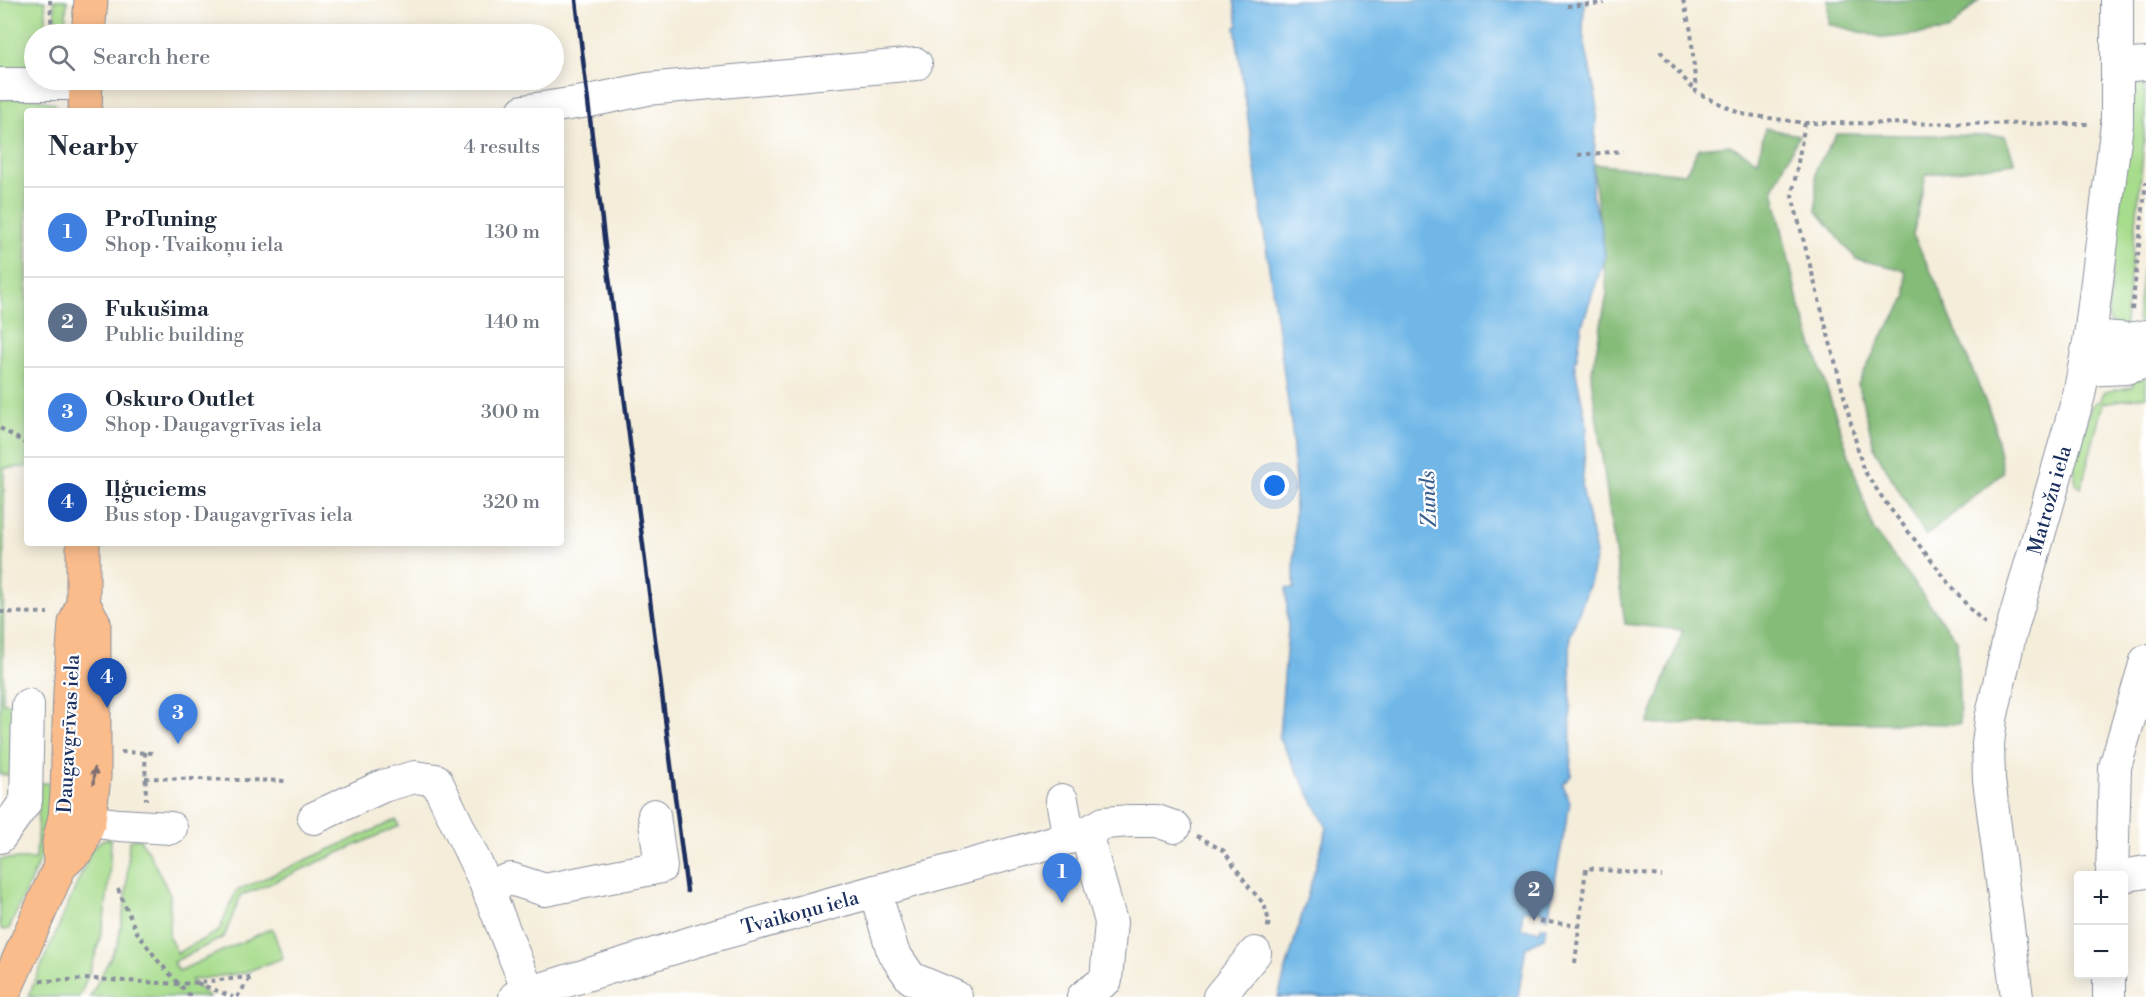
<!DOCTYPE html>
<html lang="en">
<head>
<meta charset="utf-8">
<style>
  :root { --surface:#fff; --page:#f6f6f7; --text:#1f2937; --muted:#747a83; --line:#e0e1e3; --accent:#b5179e }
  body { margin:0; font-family:"Libre Bodoni",serif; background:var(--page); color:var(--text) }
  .controls { position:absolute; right:18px; bottom:18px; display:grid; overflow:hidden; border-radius:6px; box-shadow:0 3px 15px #0003 }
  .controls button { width:54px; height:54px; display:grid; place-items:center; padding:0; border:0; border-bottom:2px solid var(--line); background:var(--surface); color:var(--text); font:30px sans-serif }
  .you { position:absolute; left:1275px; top:486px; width:21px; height:21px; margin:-15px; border:4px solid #fff; border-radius:50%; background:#1a73e8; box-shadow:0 0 0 9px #1a73e833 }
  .badge { display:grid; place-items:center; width:39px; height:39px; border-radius:50%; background:var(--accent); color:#fff; font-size:20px; font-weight:700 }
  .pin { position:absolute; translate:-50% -50px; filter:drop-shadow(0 2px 3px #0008) }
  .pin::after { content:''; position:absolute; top:32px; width:21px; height:18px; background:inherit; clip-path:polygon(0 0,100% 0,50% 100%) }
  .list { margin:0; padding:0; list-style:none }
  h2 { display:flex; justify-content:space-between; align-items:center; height:78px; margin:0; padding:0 24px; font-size:26px }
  h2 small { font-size:20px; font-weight:400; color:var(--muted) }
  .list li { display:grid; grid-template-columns:39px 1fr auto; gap:18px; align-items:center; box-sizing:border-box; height:90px; padding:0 24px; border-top:2px solid var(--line) }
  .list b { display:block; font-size:22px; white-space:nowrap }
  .list p { margin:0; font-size:20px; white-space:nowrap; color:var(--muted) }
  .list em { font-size:20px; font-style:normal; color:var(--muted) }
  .icon { flex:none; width:33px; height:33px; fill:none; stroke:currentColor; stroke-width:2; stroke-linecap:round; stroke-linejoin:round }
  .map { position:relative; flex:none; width:2146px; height:997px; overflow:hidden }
  .search { position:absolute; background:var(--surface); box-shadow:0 3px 15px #0003; left:24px; top:24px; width:540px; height:66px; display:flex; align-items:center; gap:15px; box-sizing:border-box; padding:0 21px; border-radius:33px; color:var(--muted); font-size:22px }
  .panel { position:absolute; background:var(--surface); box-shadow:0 3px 15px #0003; left:24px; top:108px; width:540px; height:438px; border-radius:6px }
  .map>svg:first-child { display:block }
  .green { fill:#a7dc8c; stroke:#618675; stroke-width:1.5 }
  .forest { fill:#85bc78; stroke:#50766b; stroke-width:1.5 }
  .water { fill:#70b7e7; stroke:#4673a2; stroke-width:1.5 }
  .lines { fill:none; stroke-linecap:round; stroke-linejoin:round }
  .minor-casing { stroke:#888e9c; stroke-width:34 }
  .major-casing { stroke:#888e9c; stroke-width:35 }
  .path { stroke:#888e9c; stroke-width:4; stroke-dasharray:4.5 4.5; stroke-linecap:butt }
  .minor { stroke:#fff; stroke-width:32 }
  .major { stroke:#fabc8b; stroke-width:33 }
  .rail { stroke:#1b2f5e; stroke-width:4.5 }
  .oneway { fill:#7f6e72 }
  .labels { text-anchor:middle; stroke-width:4.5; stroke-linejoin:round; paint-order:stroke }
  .street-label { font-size:20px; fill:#1b2f5e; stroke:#fff }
  .water-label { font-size:21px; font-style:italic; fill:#395f8e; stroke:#fff }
</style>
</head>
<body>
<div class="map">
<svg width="2146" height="997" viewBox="0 0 2146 997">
  <rect width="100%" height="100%" fill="#fff"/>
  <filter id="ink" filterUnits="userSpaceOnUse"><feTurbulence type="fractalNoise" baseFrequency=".0167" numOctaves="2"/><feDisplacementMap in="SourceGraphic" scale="12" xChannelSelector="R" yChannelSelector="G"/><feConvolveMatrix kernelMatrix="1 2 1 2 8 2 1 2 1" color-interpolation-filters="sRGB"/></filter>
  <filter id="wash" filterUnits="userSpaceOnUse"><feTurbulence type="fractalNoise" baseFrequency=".008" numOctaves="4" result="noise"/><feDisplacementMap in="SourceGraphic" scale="24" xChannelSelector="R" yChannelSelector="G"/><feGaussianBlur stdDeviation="1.35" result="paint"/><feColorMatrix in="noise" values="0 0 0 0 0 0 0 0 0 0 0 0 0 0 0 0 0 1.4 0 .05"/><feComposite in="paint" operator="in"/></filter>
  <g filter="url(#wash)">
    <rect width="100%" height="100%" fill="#f4edda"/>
    <g class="green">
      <path d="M0,0h45l2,34h-13v38l-34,1z"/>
      <path d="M54,0h13l-2,34h-9z"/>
      <path d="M2144,81c2,26 1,55 -2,82 -5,56 -12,112 -18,168 -12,-4 -16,-8 -16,-20l23,-218 6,-9z"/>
      <path d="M35,98l20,6 5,7h-33v356l-23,1 -1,235 12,1v71h-15v-676z"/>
      <path d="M2146,267v58l-9,-5 6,-52z"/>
      <path d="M2146,378v18l-43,7 -22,85 -5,-5 -3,-17 19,-61 9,-5 3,-8 28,-5 2,-7z"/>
      <path d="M40,783h19l-3,40 -47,106 -6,1 -3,-3v-68h36z"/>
      <path d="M396,820l3,6 -141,63 -17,6 -17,42 -51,25 6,9 93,-43 11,30 -40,15 -52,7 18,17h-119l28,-54 8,-46 3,-56 10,-3 9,13 22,44 -1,42 8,16 42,-22 17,-40z"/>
      <path d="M111,838c-2,60 -6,103 -32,159h-51l64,-148 10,-9z"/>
    </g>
    <g class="forest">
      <path d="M1828,0h151l-31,31 -64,7 -56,-14z"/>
      <path d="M1765,128l34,7 -26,54 25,112 76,230 83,109 3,84 -146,-2 -166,2 35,-94 -58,-6 -34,-247 16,-83 -14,-130 92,10 14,-26 31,-3 28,16z"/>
      <path d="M1837,134l168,2 10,27 -89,12 -13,60 23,47 57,138 10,53 -77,63 -51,-86 -17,-66 24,-48 25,-38 -2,-28 -49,-11 -40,-49v-42z"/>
    </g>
    <path class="water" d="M1234,0h350l-1,35 14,67 -5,93 9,31 4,31 -23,68 -5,33 -3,5 13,63 -5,61 14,67 -6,29 -20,53 1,139 -8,10 7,17 -22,116 -6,-1v-6l-19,-1 -2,19 19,2 1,-4h5l-2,11 -18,9 -8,50h-240l49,-169 -48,-91 9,-108 -2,-41 8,1 1,-104 -3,-55 -57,-403 3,-1z"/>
  </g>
  <g filter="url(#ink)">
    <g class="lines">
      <g class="minor-casing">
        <g id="minor">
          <path d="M2117,66l29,-2"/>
          <path d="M0,84h86"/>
          <path d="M523,111l66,-10 58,-12 269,-25"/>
          <path d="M2090,336l39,3 17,-3"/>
          <path d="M2084,370l42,-2 20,-6"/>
          <path d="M1062,800l7,38"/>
          <path d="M314,818l69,-32 32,-9 21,3 48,100 45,113"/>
          <path d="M89,821l30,4 52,3"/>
          <path d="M0,837l26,-36 2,-96"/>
          <path d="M2112,876l3,-109 31,-106"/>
          <path d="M2122,876l24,-4"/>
          <path d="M487,887l24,-8 34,11 116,-23 -7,-52"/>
          <path d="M875,891l18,61 18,26 45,19"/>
          <path d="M2109,974v23"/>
          <path d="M515,997l201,-62 370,-102 18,-10 27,-2h26l17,6"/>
          <path d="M1083,997l23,-17 5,-58 -25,-89"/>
          <path d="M1219,997l36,-44"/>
          <path d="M2017,997l-28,-217 -1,-36 3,-25 18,-80 70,-244 11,-59 27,-212v-124"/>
        </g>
      </g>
      <g class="major-casing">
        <g id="major">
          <path d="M88,34l3,-34"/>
          <path d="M85,111l1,-31"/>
          <path d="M60,866l-1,-24 6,-26 2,-24 3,-101 5,-68 8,-20v-60"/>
          <path d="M2,997l58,-131 19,-18 10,-27 5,-44v-154l-11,-20"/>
        </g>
      </g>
      <g class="path">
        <path d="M50,0l2,34"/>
        <path d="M1683,0l8,31 5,61 45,22 64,9 283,1"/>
        <path d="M1567,6l37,-3"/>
        <path d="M1660,51l35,40"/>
        <path d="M1805,123l-13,73 71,273 25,37 81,102 17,16"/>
        <path d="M1578,155l45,-4"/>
        <path d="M2132,310l14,-128"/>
        <path d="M0,428l27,16"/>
        <path d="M0,612l48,1"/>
        <path d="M121,752l34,1"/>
        <path d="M145,752l1,48"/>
        <path d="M145,778l144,3"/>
        <path d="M1197,836l27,15 25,36 15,17 5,17 -2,10"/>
        <path d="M118,889l18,42 23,31 32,35"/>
        <path d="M1540,921l40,5"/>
        <path d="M1575,963l11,-95 76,8"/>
        <path d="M40,981l52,-2 88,5 70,-7"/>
        <path d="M197,983l36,14"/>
        <path d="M237,997l13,-19"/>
      </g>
      <use href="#minor" class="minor"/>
      <use href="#major" class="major"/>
      <path class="rail" d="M576,0l29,246 82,645"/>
    </g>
    <defs><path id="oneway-solid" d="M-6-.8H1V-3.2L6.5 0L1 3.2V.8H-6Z" transform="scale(1.5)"/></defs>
    <use class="oneway" href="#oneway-solid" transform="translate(94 776) rotate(-87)"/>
  </g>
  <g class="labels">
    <g class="street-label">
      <text transform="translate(2049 500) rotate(-74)" y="7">Matrožu iela</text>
      <text transform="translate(68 734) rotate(-87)" y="7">Daugavgrīvas iela</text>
      <text transform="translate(800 912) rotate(-15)" y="7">Tvaikoņu iela</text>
    </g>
    <g class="water-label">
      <text transform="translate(1428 499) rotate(-92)" y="7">Zunds</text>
    </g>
  </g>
</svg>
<div class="controls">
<button>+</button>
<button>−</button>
</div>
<div class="you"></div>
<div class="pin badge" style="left:1062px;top:903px;background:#3f7fe0">1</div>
<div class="pin badge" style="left:1534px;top:921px;background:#5c6f8a">2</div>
<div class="pin badge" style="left:178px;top:744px;background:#3f7fe0">3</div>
<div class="pin badge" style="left:107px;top:708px;background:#1a4fb4">4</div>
<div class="search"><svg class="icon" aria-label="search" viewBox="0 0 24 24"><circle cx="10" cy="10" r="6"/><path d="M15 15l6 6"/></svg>Search here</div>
<section class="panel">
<h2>Nearby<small>4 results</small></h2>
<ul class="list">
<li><span class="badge" style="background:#3f7fe0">1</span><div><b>ProTuning</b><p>Shop · Tvaikoņu iela</p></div><em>130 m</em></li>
<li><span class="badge" style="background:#5c6f8a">2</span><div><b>Fukušima</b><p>Public building</p></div><em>140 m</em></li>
<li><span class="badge" style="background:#3f7fe0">3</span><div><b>Oskuro Outlet</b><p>Shop · Daugavgrīvas iela</p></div><em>300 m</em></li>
<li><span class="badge" style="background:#1a4fb4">4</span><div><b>Iļģuciems</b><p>Bus stop · Daugavgrīvas iela</p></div><em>320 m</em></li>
</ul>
</section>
</div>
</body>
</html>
